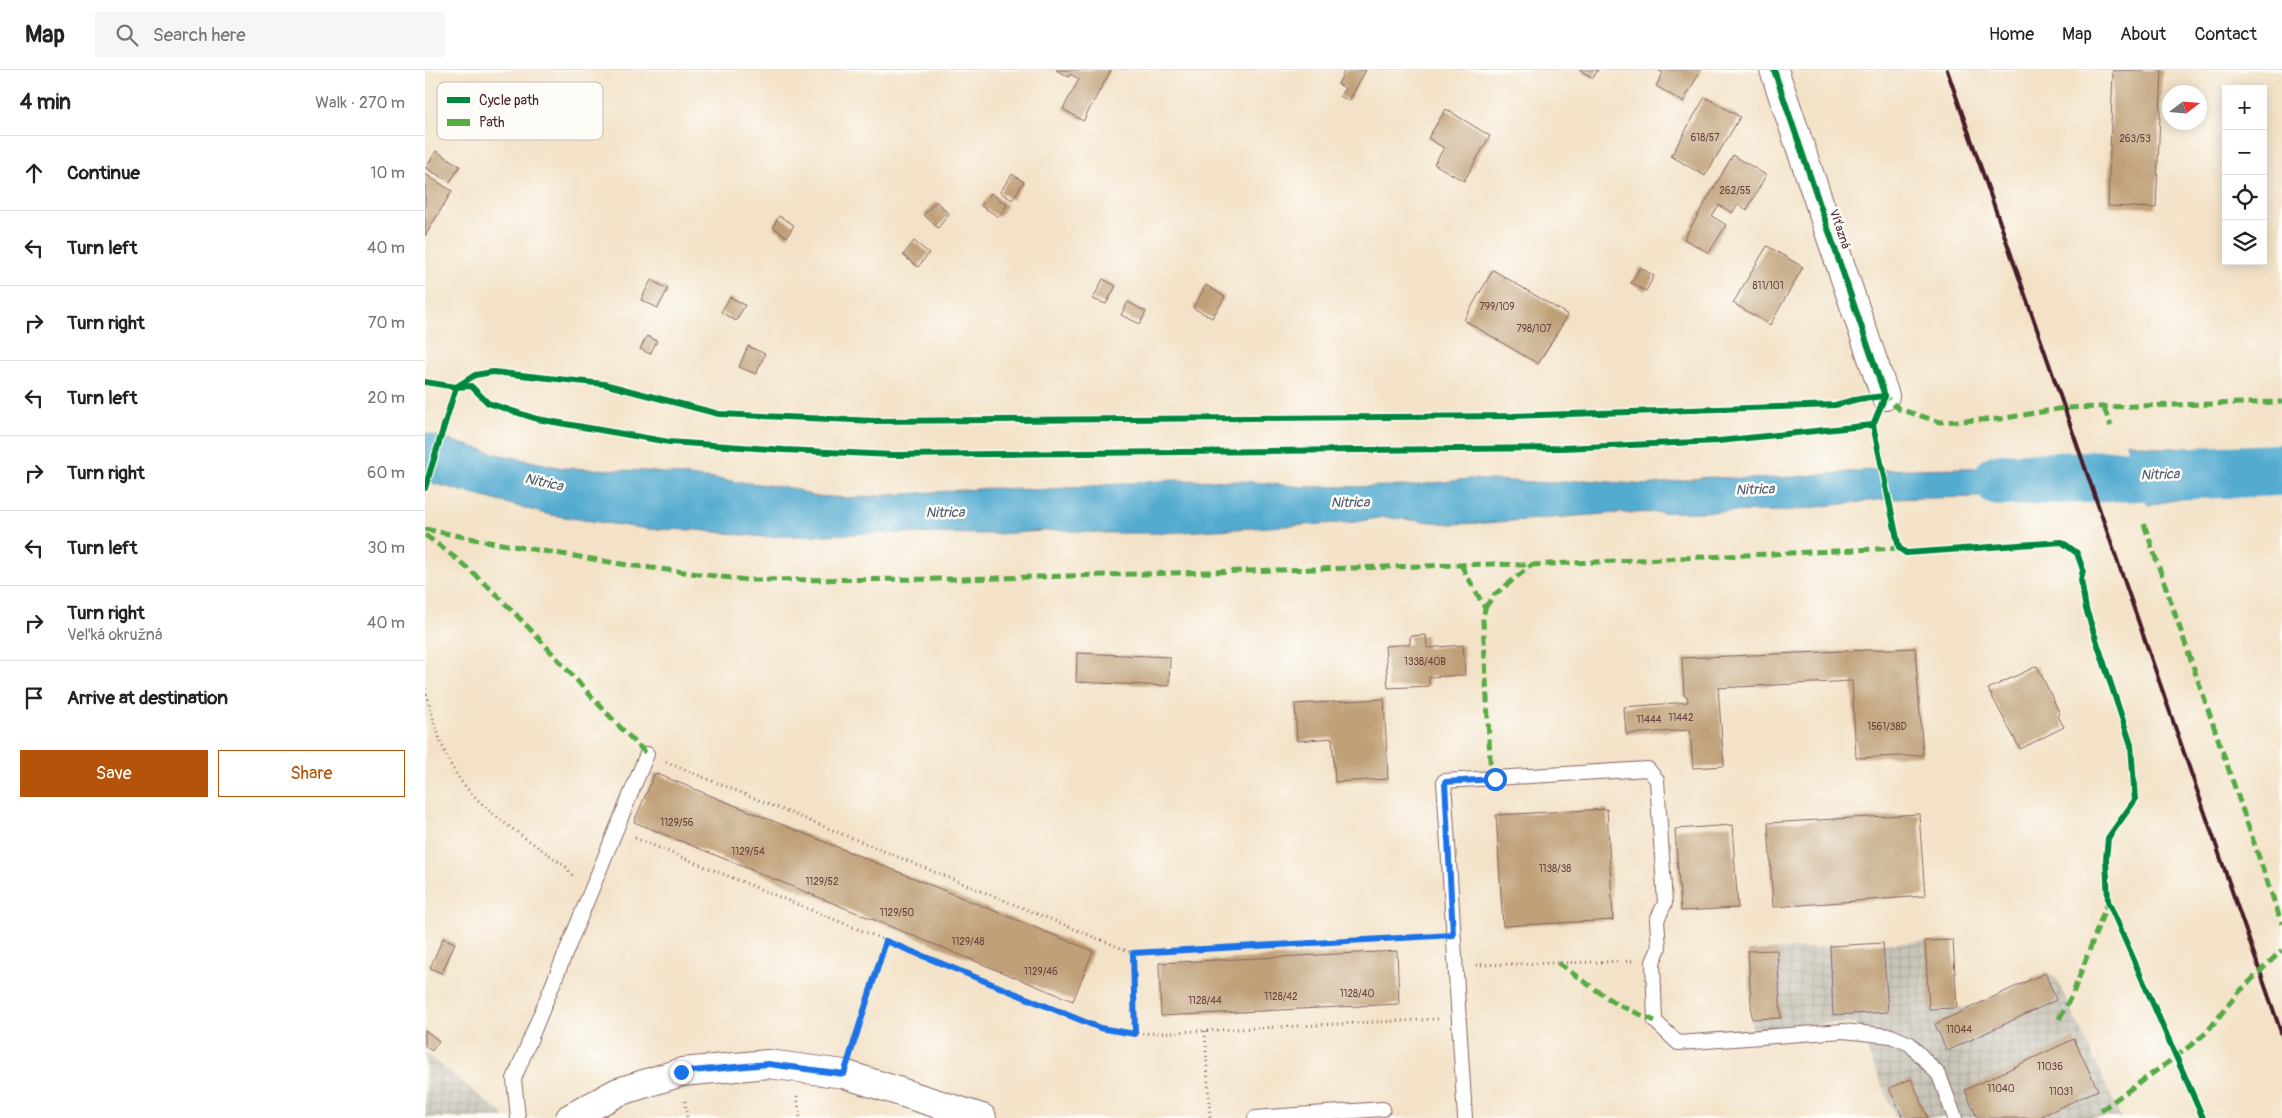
<!DOCTYPE html>
<html lang="en">
<head>
<meta charset="utf-8">
<style>
  :root { --surface:#fff; --page:#f6f6f6; --text:#222; --muted:#767676; --line:#e0e0e0; --accent:#b45309 }
  body { margin:0; font-family:Pangolin,sans-serif; background:var(--page); color:var(--text) }
  .controls { position:absolute; right:15px; top:15px; display:grid; overflow:hidden; border-radius:0px; box-shadow:0 2px 12px #0003 }
  .controls button { width:45px; height:45px; display:grid; place-items:center; padding:0; border:0; border-bottom:1px solid var(--line); background:var(--surface); color:var(--text); font:25px sans-serif }
  .compass { position:absolute; left:1737px; top:15px; width:45px; height:45px; border-radius:50%; background:var(--surface); box-shadow:0 2px 12px #0003; rotate:74deg }
  .stop { position:absolute; width:15px; height:15px; margin:-11px; border:4px solid #1a73e8; border-radius:50%; background:#fff }
  .stop.end { background:#1a73e8; border-color:#fff; box-shadow:0 1px 5px #0008 }
  .list { margin:0; padding:0; list-style:none }
  h2 { display:flex; justify-content:space-between; align-items:center; height:65px; margin:0; padding:0 20px; font-size:21px }
  h2 small { font-size:16px; font-weight:400; color:var(--muted) }
  .list li { display:grid; grid-template-columns:32px 1fr auto; gap:15px; align-items:center; box-sizing:border-box; height:75px; padding:0 20px; border-top:1px solid var(--line) }
  .list b { display:block; font-size:19px; white-space:nowrap }
  .list p { margin:0; font-size:16px; white-space:nowrap; color:var(--muted) }
  .list em { font-size:16px; font-style:normal; color:var(--muted) }
  .actions { display:flex; gap:10px; padding:15px 20px }
  .actions a { flex:1; padding:11px 0; border:1px solid var(--accent); border-radius:0px; text-align:center; font-size:18px; color:var(--accent) }
  .actions .main { background:var(--accent); color:#fff }
  .icon { flex:none; width:28px; height:28px; fill:none; stroke:currentColor; stroke-width:2; stroke-linecap:round; stroke-linejoin:round }
  .map { position:relative; flex:none; width:1857px; height:1048px; overflow:hidden }
  header { display:flex; align-items:center; gap:30px; box-sizing:border-box; height:70px; padding:0 25px; background:var(--surface); border-bottom:1px solid var(--line) }
  header strong { font-size:24px }
  nav { display:flex; gap:28px; margin-inline-start:auto; font-size:18px }
  .search { width:350px; height:45px; background:var(--page); display:flex; align-items:center; gap:12px; box-sizing:border-box; padding:0 18px; border-radius:0px; color:var(--muted); font-size:19px }
  main { display:flex }
  aside { flex:1; background:var(--surface) }
  .map>svg:first-child { display:block }
  .industrial { fill:url(#industrial-grid) }
  .water { fill:#53abd0; stroke:#4e657e }
  .lines { fill:none; stroke-linecap:round; stroke-linejoin:round }
  .river { stroke:#53abd0; stroke-width:52 }
  .building { fill:#bfa078 }
  .lane-casing { stroke:#856362; stroke-width:16 }
  .street-casing { stroke:#856362; stroke-width:30 }
  .path { stroke:#856362; stroke-width:3; stroke-dasharray:1 4; stroke-linecap:butt }
  .lane { stroke:#fff; stroke-width:14 }
  .street { stroke:#fff; stroke-width:28 }
  .rail { stroke:#4a1f2b; stroke-width:4 }
  .quiet { stroke:#57aa44; stroke-width:5; stroke-dasharray:10 5; stroke-linecap:butt }
  .cycleway-casing { stroke:#fdfcf7; stroke-width:9 }
  .cycleway { stroke:#00873e; stroke-width:6 }
  .route { stroke:#1a73e8; stroke-width:6 }
  .labels { text-anchor:middle; stroke-width:5; stroke-linejoin:round; paint-order:stroke }
  .number-label { font-size:10px; fill:#673f3e }
  .street-label { font-size:12px; fill:#4a1f2b; stroke:#fdfcf7 }
  .water-label { font-size:14px; font-style:italic; fill:#4e576d; stroke:#fdfcf7 }
  .key { fill:#fdfcf7; stroke:#c7baba; stroke-width:1 }
  .key-label { font-size:14px; fill:#4a1f2b }
</style>
</head>
<body>
<header>
<strong>Map</strong>
<div class="search"><svg class="icon" aria-label="search" viewBox="0 0 24 24"><circle cx="10" cy="10" r="6"/><path d="M15 15l6 6"/></svg>Search here</div>
<nav><a>Home</a><a>Map</a><a>About</a><a>Contact</a></nav>
</header>
<main>
<aside>
<h2>4 min<small>Walk · 270 m</small></h2>
<ul class="list">
<li><svg class="icon" aria-label="ahead" viewBox="0 0 24 24"><path d="M12 20V5M6 11l6-6 6 6"/></svg><div><b>Continue</b></div><em>10 m</em></li>
<li><svg class="icon" aria-label="left" viewBox="0 0 24 24"><path d="M17 20v-9H6M10 6l-5 5 5 5"/></svg><div><b>Turn left</b></div><em>40 m</em></li>
<li><svg class="icon" aria-label="right" viewBox="0 0 24 24"><path d="M7 20v-9h11M14 6l5 5-5 5"/></svg><div><b>Turn right</b></div><em>70 m</em></li>
<li><svg class="icon" aria-label="left" viewBox="0 0 24 24"><path d="M17 20v-9H6M10 6l-5 5 5 5"/></svg><div><b>Turn left</b></div><em>20 m</em></li>
<li><svg class="icon" aria-label="right" viewBox="0 0 24 24"><path d="M7 20v-9h11M14 6l5 5-5 5"/></svg><div><b>Turn right</b></div><em>60 m</em></li>
<li><svg class="icon" aria-label="left" viewBox="0 0 24 24"><path d="M17 20v-9H6M10 6l-5 5 5 5"/></svg><div><b>Turn left</b></div><em>30 m</em></li>
<li><svg class="icon" aria-label="right" viewBox="0 0 24 24"><path d="M7 20v-9h11M14 6l5 5-5 5"/></svg><div><b>Turn right</b><p>Veľká okružná</p></div><em>40 m</em></li>
<li><svg class="icon" aria-label="arrive" viewBox="0 0 24 24"><path d="M6 21V4h12l-3 4 3 4H6"/></svg><div><b>Arrive at destination</b></div></li>
</ul>
<div class="actions"><a class="main">Save</a><a>Share</a></div>
</aside>
<div class="map">
<svg width="1857" height="1048" viewBox="0 0 1857 1048">
  <defs>
    <pattern id="industrial-grid" width="8" height="8" patternUnits="userSpaceOnUse" patternTransform="scale(1.25)"><rect width="8" height="8" fill="#c8c4b8"/><path d="M0 4h8M4 0v8" fill="none" stroke="#ada89e"/></pattern>
  </defs>
  <rect width="100%" height="100%" fill="#fdfcf7"/>
  <filter id="ink" filterUnits="userSpaceOnUse"><feTurbulence type="fractalNoise" baseFrequency=".02" numOctaves="2"/><feDisplacementMap in="SourceGraphic" scale="10" xChannelSelector="R" yChannelSelector="G"/><feConvolveMatrix kernelMatrix="1 2 1 2 8 2 1 2 1" color-interpolation-filters="sRGB"/></filter>
  <filter id="wash" filterUnits="userSpaceOnUse"><feTurbulence type="fractalNoise" baseFrequency=".0096" numOctaves="4" result="noise"/><feDisplacementMap in="SourceGraphic" scale="20" xChannelSelector="R" yChannelSelector="G"/><feGaussianBlur stdDeviation="1.12" result="paint"/><feColorMatrix in="noise" values="0 0 0 0 0 0 0 0 0 0 0 0 0 0 0 0 0 1.4 0 .05"/><feComposite in="paint" operator="in"/></filter>
  <g filter="url(#wash)">
    <rect width="100%" height="100%" fill="#f3e2c7"/>
    <g class="industrial">
      <path d="M1528,870l4,68 14,-1 74,-34 11,4 65,141h-225l-40,-94 -23,-1 -81,6 -4,-78z"/>
      <path d="M0,983l78,61v4h-78z"/>
    </g>
    <g class="water">
      <path d="M0,363l72,21 66,14 83,3 146,17 21,8 34,2 145,-10 46,2 135,-10 70,1 60,6 107,-1 59,-7 83,4 32,-3 63,5 61,-8 42,2 45,-2 76,-7 138,-3 56,-8 11,34 -41,-1 -57,5 -93,2 -103,12 -165,2 -132,10 -33,1 -70,-7 -26,5 -193,11h-61l-43,-3 -63,4 -113,-1 -119,4 -67,-7 -49,-1 -98,-14 -125,-34z"/>
      <path d="M1701,372l35,6 61,-1 27,2 12,-2h21v45l-91,5 -43,8z"/>
    </g>
    <g class="lines">
      <path class="river" d="M1574,410l283,-10"/>
    </g>
    <g id="blocks">
      <g class="building">
        <path d="M631,0h55l-28,51 -20,-12 16,-30 -9,-5 -1,3z"/>
        <path d="M920,0h21l-17,31 -9,-5 5,-8 -7,-4z"/>
        <path d="M1154,0h19l-5,8z"/>
        <path d="M1233,0h43l-18,32 -27,-16 7,-13z"/>
        <path d="M1688,0h49l-6,138 -48,-2z"/>
        <path d="M1280,27l35,20 -35,59 -34,-20z"/>
        <path d="M1021,39l44,27 -26,45 -30,-17 10,-16 -16,-10z"/>
        <path d="M11,81l24,15 -10,16 -24,-14z"/>
        <path d="M1308,85l33,20 -19,35 -9,-6 -6,9 -13,-8 -7,11 14,9 -17,28 -25,-14z"/>
        <path d="M0,104l27,17 -27,45z"/>
        <path d="M587,104l12,8 -12,18 -12,-8z"/>
        <path d="M566,123l16,12 -8,12 -18,-11z"/>
        <path d="M511,131l13,13 -11,14 -14,-13z"/>
        <path d="M354,146l15,9 -7,12 -14,-10z"/>
        <path d="M489,171l15,12 -11,14 -15,-12z"/>
        <path d="M1342,176l36,21 -33,58 -37,-22z"/>
        <path d="M1215,197l14,9 -8,15 -15,-8z"/>
        <path d="M1068,200l75,45 -30,49 -74,-44z"/>
        <path d="M678,209l13,7 -10,18 -13,-5z"/>
        <path d="M226,210l17,9 -10,19 -17,-8z"/>
        <path d="M781,215l19,12 -13,21 -19,-10z"/>
        <path d="M305,227l15,8 -9,16 -15,-9z"/>
        <path d="M703,232l18,10 -6,12 -19,-9z"/>
        <path d="M222,266l10,5 -7,13 -10,-5z"/>
        <path d="M323,276l17,8 -9,20 -17,-7z"/>
        <path d="M1001,565l1,13 36,-3 2,30 -36,2v9l-41,2 -3,-42 25,-2v-8z"/>
        <path d="M1490,578l8,107 -67,3 -4,-77 -134,7 6,78 -31,2 -3,-38 -64,4 -2,-27 64,-5 -1,-6h-3l-2,-38z"/>
        <path d="M652,583l93,4 -1,29 -93,-4z"/>
        <path d="M1612,596l23,48 -2,2 6,11 -44,22 -32,-60z"/>
        <path d="M959,629l4,80 -53,3 -3,-44 -35,3 -2,-37z"/>
        <path d="M230,703l438,178 -20,50 -439,-179z"/>
        <path d="M1182,739l6,111 -110,6 -7,-111z"/>
        <path d="M1494,744l6,82 -152,11 -5,-84z"/>
        <path d="M1307,755l6,83 -57,3 -6,-82z"/>
        <path d="M18,868l12,5 -13,30 -12,-5z"/>
        <path d="M1528,870l4,68 -28,1 -4,-68z"/>
        <path d="M1458,873l5,69 -55,3 -3,-69z"/>
        <path d="M1352,880l4,68 -29,1 -4,-68z"/>
        <path d="M972,881l2,53 -238,12 -2,-53z"/>
        <path d="M1620,903l11,27 -109,51 -12,-27z"/>
        <path d="M0,960l14,11 -7,10 -7,-5z"/>
        <path d="M1649,969l24,51 -61,28h-60l-12,-28z"/>
        <path d="M1486,1009l12,27 5,12h-25l-14,-30z"/>
      </g>
    </g>
  </g>
  <g filter="url(#ink)">
    <use href="#blocks" fill-opacity="0" stroke="#856362" stroke-width="1"/>
    <g class="lines">
      <g class="lane-casing">
        <g id="lane">
          <path d="M93,1048l-4,-39 133,-325"/>
          <path d="M830,1048l128,-9"/>
          <path d="M1040,1048l-21,-337 204,-12 9,11 8,123 -8,17 2,28 -6,14 2,59 23,22 165,-12 48,5 19,8 29,31 16,43"/>
        </g>
      </g>
      <g class="street-casing">
        <g id="street">
          <path d="M1349,0l111,326"/>
          <path d="M145,1048l48,-26 64,-20 86,-8 76,10 138,44"/>
        </g>
      </g>
      <g class="path">
        <path d="M0,619c8,29 15,58 30,83 24,39 75,68 111,95l7,9"/>
        <path d="M241,692l467,191 299,-17"/>
        <path d="M210,768l465,190 35,6 303,-15"/>
        <path d="M708,883l2,81"/>
        <path d="M1051,895l156,-4"/>
        <path d="M780,961l5,87"/>
        <path d="M427,978l34,-107"/>
        <path d="M372,1026l3,22"/>
        <path d="M260,1031l2,17"/>
      </g>
      <use href="#lane" class="lane"/>
      <use href="#street" class="street"/>
      <path class="rail" d="M1522,0l335,965"/>
      <g class="quiet">
        <path d="M1456,327l4,-1 14,13 41,13 60,-3 64,-11 218,-6"/>
        <path d="M1679,338l7,18"/>
        <path d="M1719,454l138,400"/>
        <path d="M0,459l64,13 139,23 119,15 215,-1 530,-15 37,1 370,-17"/>
        <path d="M0,465c86,60 147,147 222,219"/>
        <path d="M1036,495l24,43 -2,12 8,159"/>
        <path d="M1060,538l9,-13 39,-31"/>
        <path d="M1133,893l58,41 39,17"/>
        <path d="M1634,949l14,-26 35,-92"/>
        <path d="M1676,1040l76,-54 29,-23 31,-39 45,-44"/>
      </g>
      <g class="cycleway-casing">
        <g id="cycleway">
          <path d="M1349,0l111,326"/>
          <path d="M0,312l31,5 15,-1 17,17 49,16 132,23 115,8 109,5 670,-7 156,-7 154,-16"/>
          <path d="M1460,326l-12,29 26,123 7,5 156,-11 15,11 6,17 -2,10 5,29 45,136 4,55 -27,38 -2,21 2,42 95,217"/>
          <path d="M0,418l31,-101 19,-12 18,-3 111,12 115,30 157,7 637,-5 322,-11 23,-6 27,-3"/>
        </g>
      </g>
      <use href="#cycleway" class="cycleway"/>
    </g>
  </g>
  <g class="lines" filter="url(#ink)">
    <path class="route" d="M256,1002l87,-8 76,10 42,-133 214,87 35,6 -2,-81 320,-18 -8,-153 50,-3"/>
  </g>
  <g class="labels">
    <g class="number-label">
      <text x="1280" y="71">618/57</text>
      <text x="1710" y="72">263/53</text>
      <text x="1310" y="124">262/55</text>
      <text x="1343" y="219">811/101</text>
      <text x="1072" y="240">799/109</text>
      <text x="1109" y="262">798/107</text>
      <text x="1000" y="595">1338/40B</text>
      <text x="1256" y="651">11442</text>
      <text x="1224" y="653">11444</text>
      <text x="1462" y="660">1561/38D</text>
      <text x="252" y="756">1129/56</text>
      <text x="323" y="785">1129/54</text>
      <text x="1130" y="802">1138/38</text>
      <text x="397" y="815">1129/52</text>
      <text x="472" y="846">1129/50</text>
      <text x="543" y="875">1129/48</text>
      <text x="616" y="905">1129/46</text>
      <text x="932" y="927">1128/40</text>
      <text x="856" y="930">1128/42</text>
      <text x="780" y="934">1128/44</text>
      <text x="1534" y="963">11044</text>
      <text x="1625" y="1000">11036</text>
      <text x="1576" y="1022">11040</text>
      <text x="1636" y="1025">11031</text>
    </g>
    <g class="street-label">
      <text transform="translate(1415 159) rotate(71)" y="4">Víťazná</text>
    </g>
    <g class="water-label">
      <text transform="translate(1735 404) rotate(-2)" y="5">Nitrica</text>
      <text transform="translate(119 412) rotate(12)" y="5">Nitrica</text>
      <text transform="translate(1330 419) rotate(-2)" y="5">Nitrica</text>
      <text transform="translate(925 432) rotate(-1)" y="5">Nitrica</text>
      <text transform="translate(520 442) rotate(-1)" y="5">Nitrica</text>
    </g>
  </g>
  <rect x="12" y="12" width="166" height="58" rx="8" class="key"/>
  <rect x="22" y="27" width="23" height="6" fill="#00873e"/>
  <rect x="22" y="49" width="23" height="7" fill="#57aa44"/>
  <g class="key-label">
    <text x="54" y="35">Cycle path</text>
    <text x="54" y="57">Path</text>
  </g>
</svg>
<div class="controls">
<button>+</button>
<button>−</button>
<button><svg class="icon" aria-label="locate" viewBox="0 0 24 24"><circle cx="12" cy="12" r="6"/><path d="M12 2v4M12 18v4M2 12h4M18 12h4"/></svg></button>
<button><svg class="icon" aria-label="layers" viewBox="0 0 24 24"><path d="M12 4l9 5-9 5-9-5zM3 14l9 5 9-5"/></svg></button>
</div>
<svg class="compass" viewBox="-18 -18 36 36"><path d="M0-13l5 13h-10z" fill="#e53935"/><path d="M0 13l5-13h-10z" fill="#767676"/></svg>
<div class="stop" style="left:1070px;top:709px"></div>
<div class="stop end" style="left:256px;top:1002px"></div>
</div>
</main>
</body>
</html>
